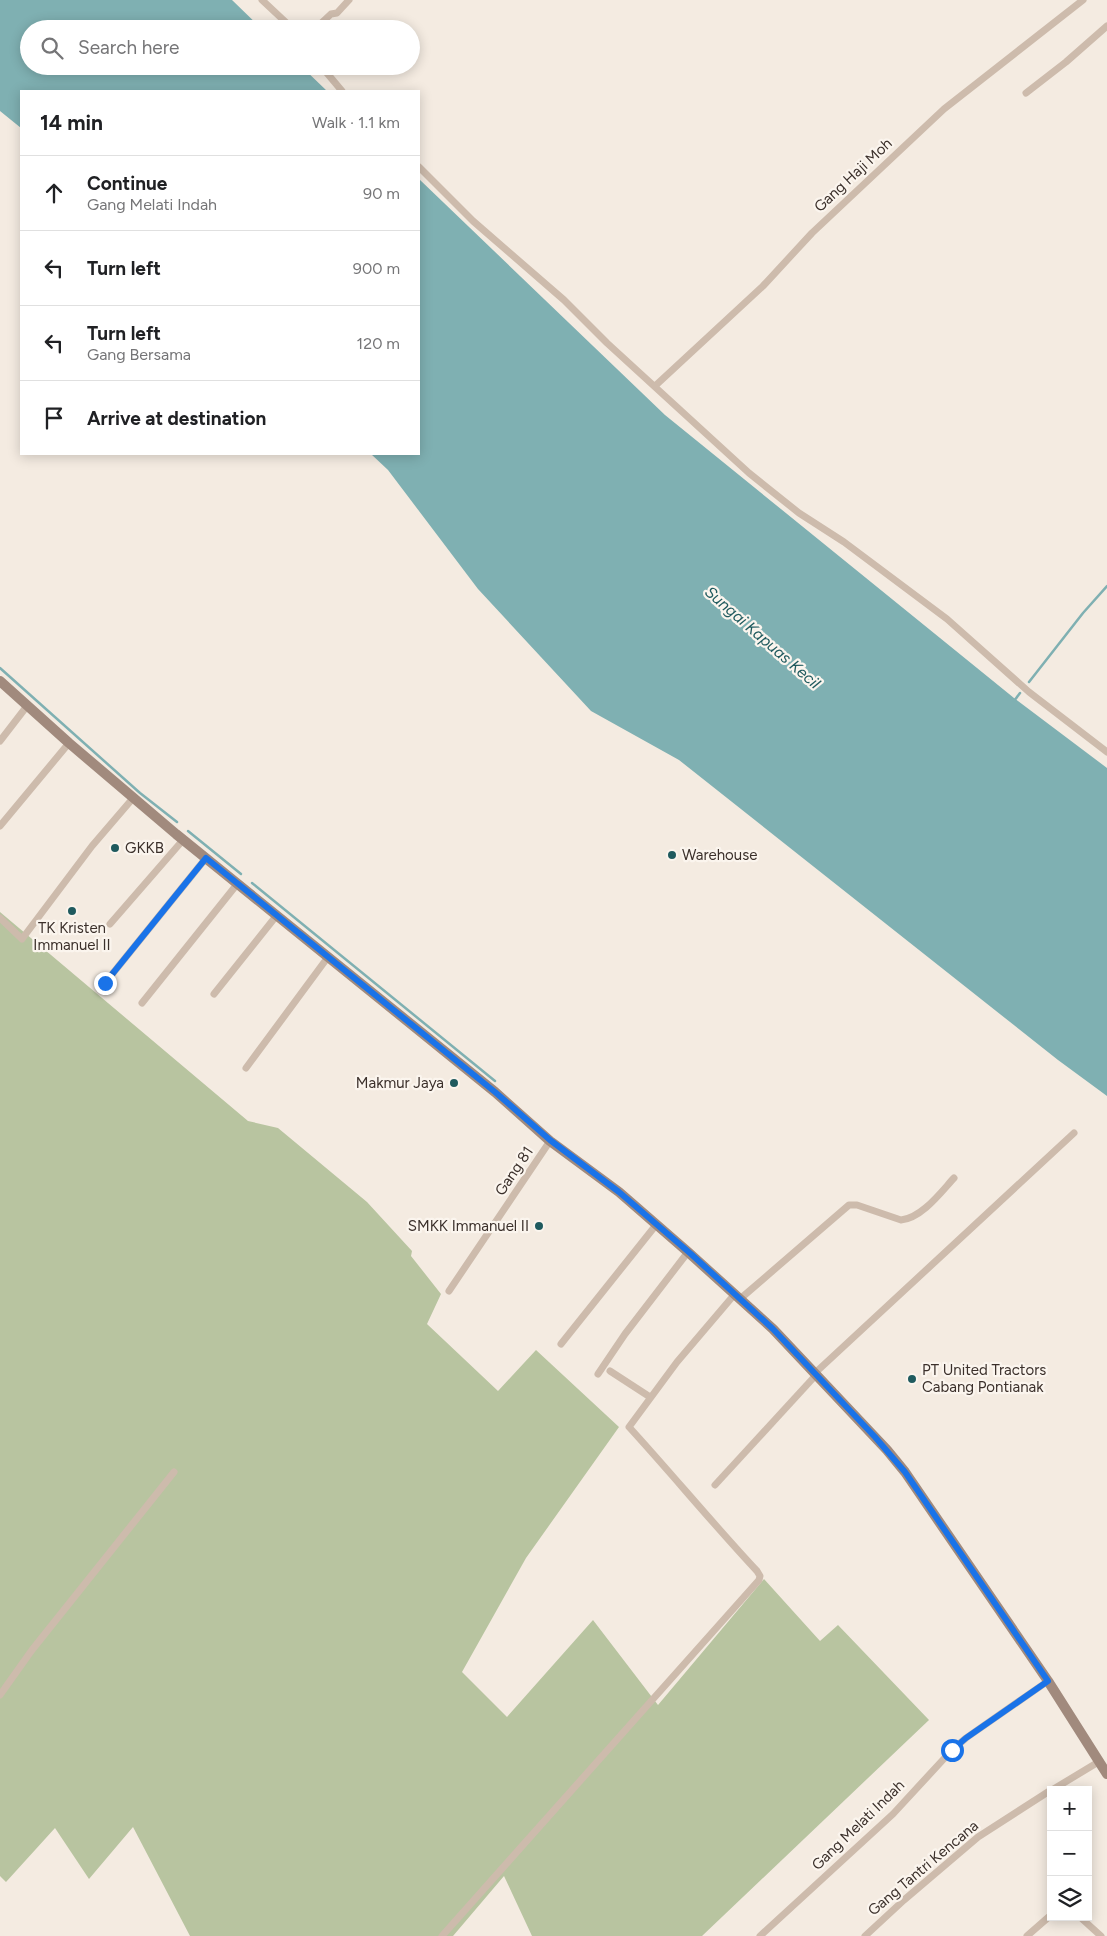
<!DOCTYPE html>
<html lang="en">
<head>
<meta charset="utf-8">
<style>
  :root { --surface:#fff; --page:#f2f2f2; --text:#202124; --muted:#757577; --line:#e0e0e0 }
  body { margin:0; font-family:Figtree,sans-serif; background:var(--page); color:var(--text) }
  .controls { position:absolute; right:15px; bottom:15px; display:grid; overflow:hidden; border-radius:0px; box-shadow:0 2px 12px #0003 }
  .controls button { width:45px; height:45px; display:grid; place-items:center; padding:0; border:0; border-bottom:1px solid var(--line); background:var(--surface); color:var(--text); font:25px sans-serif }
  .stop { position:absolute; width:15px; height:15px; margin:-11px; border:4px solid #1a73e8; border-radius:50%; background:#fff }
  .stop.end { background:#1a73e8; border-color:#fff; box-shadow:0 1px 5px #0008 }
  .list { margin:0; padding:0; list-style:none }
  h2 { display:flex; justify-content:space-between; align-items:center; height:65px; margin:0; padding:0 20px; font-size:21px }
  h2 small { font-size:16px; font-weight:400; color:var(--muted) }
  .list li { display:grid; grid-template-columns:32px 1fr auto; gap:15px; align-items:center; box-sizing:border-box; height:75px; padding:0 20px; border-top:1px solid var(--line) }
  .list b { display:block; font-size:19px; white-space:nowrap }
  .list p { margin:0; font-size:16px; white-space:nowrap; color:var(--muted) }
  .list em { font-size:16px; font-style:normal; color:var(--muted) }
  .icon { flex:none; width:28px; height:28px; fill:none; stroke:currentColor; stroke-width:2; stroke-linecap:round; stroke-linejoin:round }
  .map { position:relative; flex:none; width:1107px; height:1936px; overflow:hidden }
  .search { position:absolute; background:var(--surface); box-shadow:0 2px 12px #0003; left:20px; top:20px; width:400px; height:55px; display:flex; align-items:center; gap:12px; box-sizing:border-box; padding:0 18px; border-radius:28px; color:var(--muted); font-size:19px }
  .panel { position:absolute; background:var(--surface); box-shadow:0 2px 12px #0003; left:20px; top:90px; width:400px; height:365px; border-radius:0px }
  .map>svg:first-child { display:block }
  .green { fill:#b8c4a0 }
  .water { fill:#7fb0b2 }
  .lines { fill:none; stroke-linecap:round; stroke-linejoin:round }
  .stream { stroke:#7fb0b2; stroke-width:2.5 }
  .street { stroke:#cdbbac; stroke-width:7 }
  .secondary { stroke:#a18a7d; stroke-width:10 }
  .route { stroke:#1a73e8; stroke-width:6 }
  .poi-dot { fill:#1f5a5e; stroke:#fbf5ee; stroke-width:2 }
  .labels { text-anchor:middle; stroke-width:4.5; stroke-linejoin:round; paint-order:stroke }
  .street-label { font-size:15px; fill:#3b302b; stroke:#fbf5ee }
  .poi-label { font-size:15px; fill:#3b302b; stroke:#fbf5ee; text-anchor:start }
  .water-label { font-size:16px; font-style:italic; fill:#1f5a5e; stroke:#fbf5ee }
</style>
</head>
<body>
<div class="map">
<svg width="1107" height="1936" viewBox="0 0 1107 1936">
  <rect width="100%" height="100%" fill="#f4ebe1"/>
  <path class="green" d="M0,912l248,209 30,7 89,74 45,49 -1,5 30,38 -14,30 71,67 38,-41 83,77 -93,131 -64,114 45,45 86,-97 65,85 106,-126 56,62 18,-16 91,95 -227,216h-170l-28,-60 -51,60h-263l-57,-109 -44,52 -34,-51 -49,54 -6,-6z"/>
  <g class="water">
    <path d="M0,0h232l30,29h-233v37h272l26,25h-306v37l-21,-17z"/>
    <path d="M419,179l246,236 349,283 93,70v328l-49,-36 -379,-300 -88,-49 -113,-122 -90,-119 -17,-16h48z"/>
  </g>
  <g class="lines">
    <g class="stream">
      <path d="M0,668l140,125 37,29"/>
      <path d="M1029,682l54,-69 24,-27"/>
      <path d="M1014,701l6,-8"/>
      <path d="M188,831l53,43"/>
      <path d="M252,883l243,198"/>
    </g>
    <g class="street">
      <path d="M262,0l31,29"/>
      <path d="M315,29l16,-15 6,-1 12,-13"/>
      <path d="M321,66l21,25"/>
      <path d="M1026,93l40,-31 41,-36"/>
      <path d="M419,167l54,54 91,79 43,43 142,130 50,40 45,29 103,77 82,73 78,60"/>
      <path d="M655,386l108,-100 49,-53 132,-124 139,-109"/>
      <path d="M0,741l27,-35"/>
      <path d="M0,826l69,-83"/>
      <path d="M0,918l22,21 70,-93 42,-49"/>
      <path d="M110,924l73,-84"/>
      <path d="M105,983l101,-125"/>
      <path d="M214,994l63,-79"/>
      <path d="M142,1003l96,-120"/>
      <path d="M246,1068l82,-111"/>
      <path d="M449,1291l101,-150"/>
      <path d="M740,1299l109,-94h8l44,15c21,-2 40,-28 53,-42"/>
      <path d="M561,1344l95,-119"/>
      <path d="M610,1371l40,26"/>
      <path d="M815,1373l259,-240"/>
      <path d="M598,1374l27,-40 63,-82"/>
      <path d="M715,1485l101,-110"/>
      <path d="M0,1695l32,-45 142,-178"/>
      <path d="M1052,1790l48,-29"/>
      <path d="M1080,1917l21,19"/>
      <path d="M442,1936l317,-356 1,-4 -3,-5c-44,-47 -85,-97 -128,-144l48,-65 57,-67"/>
      <path d="M760,1936l133,-122 59,-64 14,-12 82,-57"/>
      <path d="M865,1936l39,-36 74,-63 73,-47"/>
      <path d="M1027,1936l24,-21"/>
    </g>
    <path class="secondary" d="M0,681l69,62 107,91 319,258 55,49 69,51 69,60 85,77 114,121 18,22 143,209 59,93"/>
  </g>
  <g class="lines">
    <path class="route" d="M105,983l101,-125 289,234 55,48 69,52 72,62 82,75 102,108 30,35 143,209 -82,57 -14,12"/>
  </g>
  <g class="poi-dot">
    <circle cx="115" cy="848" r="5"/>
    <circle cx="672" cy="855" r="5"/>
    <circle cx="72" cy="911" r="5"/>
    <circle cx="454" cy="1083" r="5"/>
    <circle cx="539" cy="1226" r="5"/>
    <circle cx="912" cy="1379" r="5"/>
  </g>
  <g class="labels">
    <g class="street-label">
      <text transform="translate(853 175) rotate(-43)" y="5">Gang Haji Moh</text>
      <text transform="translate(514 1171) rotate(-56)" y="5">Gang 81</text>
      <text transform="translate(858 1825) rotate(-44)" y="5">Gang Melati Indah</text>
      <text transform="translate(923 1868) rotate(-40)" y="5">Gang Tantri Kencana</text>
    </g>
    <g class="poi-label">
      <text x="125" y="853">GKKB</text>
      <text x="682" y="860">Warehouse</text>
      <text x="72" y="933" text-anchor="middle">TK Kristen<tspan x="72" dy="17">Immanuel II</tspan></text>
      <text x="444" y="1088" text-anchor="end">Makmur Jaya</text>
      <text x="529" y="1231" text-anchor="end">SMKK Immanuel II</text>
      <text x="922" y="1375">PT United Tractors<tspan x="922" dy="17">Cabang Pontianak</tspan></text>
    </g>
    <g class="water-label">
      <text transform="translate(763 637) rotate(41)" y="6">Sungai Kapuas Kecil</text>
    </g>
  </g>
</svg>
<div class="controls">
<button>+</button>
<button>−</button>
<button><svg class="icon" aria-label="layers" viewBox="0 0 24 24"><path d="M12 4l9 5-9 5-9-5zM3 14l9 5 9-5"/></svg></button>
</div>
<div class="stop" style="left:952px;top:1750px"></div>
<div class="stop end" style="left:105px;top:983px"></div>
<div class="search"><svg class="icon" aria-label="search" viewBox="0 0 24 24"><circle cx="10" cy="10" r="6"/><path d="M15 15l6 6"/></svg>Search here</div>
<section class="panel">
<h2>14 min<small>Walk · 1.1 km</small></h2>
<ul class="list">
<li><svg class="icon" aria-label="ahead" viewBox="0 0 24 24"><path d="M12 20V5M6 11l6-6 6 6"/></svg><div><b>Continue</b><p>Gang Melati Indah</p></div><em>90 m</em></li>
<li><svg class="icon" aria-label="left" viewBox="0 0 24 24"><path d="M17 20v-9H6M10 6l-5 5 5 5"/></svg><div><b>Turn left</b></div><em>900 m</em></li>
<li><svg class="icon" aria-label="left" viewBox="0 0 24 24"><path d="M17 20v-9H6M10 6l-5 5 5 5"/></svg><div><b>Turn left</b><p>Gang Bersama</p></div><em>120 m</em></li>
<li><svg class="icon" aria-label="arrive" viewBox="0 0 24 24"><path d="M6 21V4h12l-3 4 3 4H6"/></svg><div><b>Arrive at destination</b></div></li>
</ul>
</section>
</div>
</body>
</html>
